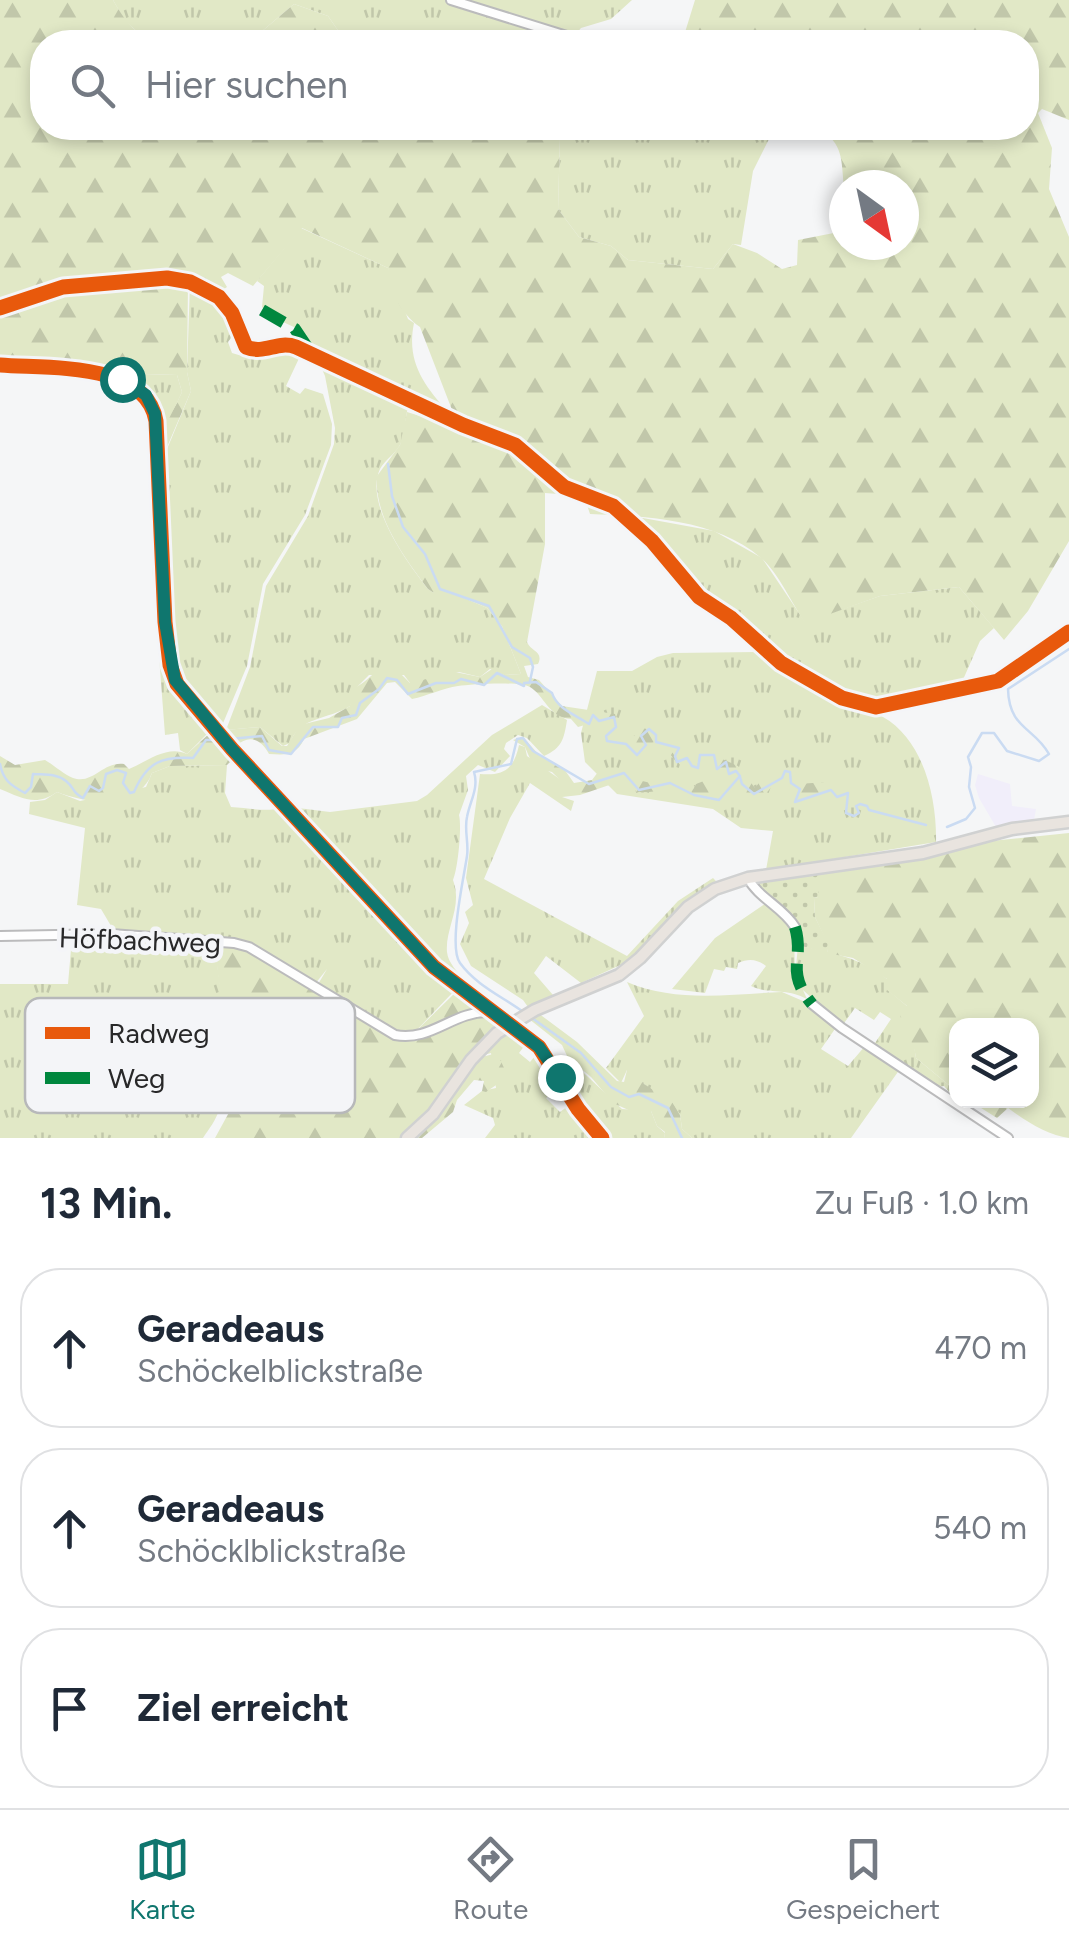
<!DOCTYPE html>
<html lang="de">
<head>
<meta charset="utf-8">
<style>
  :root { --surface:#fff; --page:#f2f2f3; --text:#1f2937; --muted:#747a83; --line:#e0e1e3; --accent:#0f766e }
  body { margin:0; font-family:Figtree,sans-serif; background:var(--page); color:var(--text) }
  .controls { position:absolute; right:30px; bottom:30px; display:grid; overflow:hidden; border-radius:20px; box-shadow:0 5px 15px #0003 }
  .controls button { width:90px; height:90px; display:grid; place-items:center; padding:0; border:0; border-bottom:2px solid var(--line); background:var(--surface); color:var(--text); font:50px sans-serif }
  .compass { position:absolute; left:829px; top:170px; width:90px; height:90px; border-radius:50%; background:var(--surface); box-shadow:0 5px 15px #0003; rotate:147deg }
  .stop { position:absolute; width:30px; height:30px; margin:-22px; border:8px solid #0f766e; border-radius:50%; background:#fff }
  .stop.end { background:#0f766e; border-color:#fff; box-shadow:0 2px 10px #0008 }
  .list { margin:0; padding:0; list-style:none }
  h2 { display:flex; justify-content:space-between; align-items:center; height:130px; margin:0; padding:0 40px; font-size:42px }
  h2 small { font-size:32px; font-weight:400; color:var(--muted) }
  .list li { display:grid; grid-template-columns:65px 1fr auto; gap:30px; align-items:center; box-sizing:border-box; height:160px; margin:0 20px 20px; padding:0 20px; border:2px solid var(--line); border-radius:40px }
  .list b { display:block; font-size:38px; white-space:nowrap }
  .list p { margin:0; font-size:32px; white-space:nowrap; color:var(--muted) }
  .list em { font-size:32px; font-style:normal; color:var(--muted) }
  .icon { flex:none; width:55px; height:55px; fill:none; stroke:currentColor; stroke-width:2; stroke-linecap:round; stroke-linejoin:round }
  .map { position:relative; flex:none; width:1069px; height:1138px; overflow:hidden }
  .search { position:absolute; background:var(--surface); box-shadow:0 5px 15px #0003; left:30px; right:30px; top:30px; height:110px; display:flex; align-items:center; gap:25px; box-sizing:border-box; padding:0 35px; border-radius:40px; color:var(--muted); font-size:38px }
  .sheet { height:670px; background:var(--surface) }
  nav { display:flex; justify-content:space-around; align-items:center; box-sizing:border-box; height:140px; border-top:2px solid var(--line); background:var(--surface); font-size:28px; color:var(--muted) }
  nav a { display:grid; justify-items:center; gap:5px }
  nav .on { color:var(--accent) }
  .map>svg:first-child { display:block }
  .commercial { fill:#f1eefa }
  .grass { fill:url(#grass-tufts) }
  .forest { fill:url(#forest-firs) }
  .garden { fill:url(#garden-dots) }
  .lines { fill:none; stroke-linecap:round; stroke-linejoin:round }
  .stream { stroke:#cadbf2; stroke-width:2.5 }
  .minor-casing { stroke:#bbbbbc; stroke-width:12 }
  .major-casing { stroke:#d0d1d1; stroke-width:15 }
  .minor { stroke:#fefefe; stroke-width:8 }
  .major { stroke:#e9e4df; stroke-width:10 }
  .quiet { stroke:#00873e; stroke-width:12; stroke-dasharray:25 12; stroke-linecap:butt }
  .cycleway-casing { stroke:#f4f5f8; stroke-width:21 }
  .cycleway { stroke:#e8590c; stroke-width:15 }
  .route { stroke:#0f766e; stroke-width:12 }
  .labels { text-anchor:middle; stroke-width:9; stroke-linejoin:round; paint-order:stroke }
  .street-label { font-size:28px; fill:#282829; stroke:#f4f5f8 }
  .key { fill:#f4f5f8; stroke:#b7b8ba; stroke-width:2.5 }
  .key-label { font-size:28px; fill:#282829 }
</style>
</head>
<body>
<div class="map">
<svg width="1069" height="1138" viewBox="0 0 1069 1138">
  <defs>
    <pattern id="grass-tufts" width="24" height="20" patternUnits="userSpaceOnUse" patternTransform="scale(2.5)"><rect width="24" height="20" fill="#e1e8c6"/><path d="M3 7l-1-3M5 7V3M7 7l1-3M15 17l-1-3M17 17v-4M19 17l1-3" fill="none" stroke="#c1c7aa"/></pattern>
    <pattern id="forest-firs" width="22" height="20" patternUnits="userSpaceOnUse" patternTransform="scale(2.5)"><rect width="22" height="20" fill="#e1e8c6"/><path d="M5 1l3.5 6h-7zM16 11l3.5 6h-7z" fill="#c1c7aa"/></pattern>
    <pattern id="garden-dots" width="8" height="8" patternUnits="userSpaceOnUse" patternTransform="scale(2.5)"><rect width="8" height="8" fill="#e1e8c6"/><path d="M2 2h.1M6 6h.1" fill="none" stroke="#c1c7aa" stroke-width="1.8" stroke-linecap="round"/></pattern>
  </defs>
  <rect width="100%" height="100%" fill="#f5f6f7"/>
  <path class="commercial" d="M978,774l32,10 2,22 24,3 -2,11 -38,7 -17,-29 -4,-13z"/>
  <g class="grass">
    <path d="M113,0h519l-21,19 -30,9 -12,14h-223l-18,-26 -34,-12 -40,34 -82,4 -24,-1 -23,-20z"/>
    <path d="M553,128h217l-1,11 -16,32 -12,74 -8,-1 -20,25 -85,-9 -17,-14 -32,-9 -21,-28 2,-72z"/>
    <path d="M301,228l87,40 20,51 6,4c-8,39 10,62 34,89l-2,4 -132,-63 -18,-25 -26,-12 -8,-9 2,-21 -7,-5z"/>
    <path d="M190,283c23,10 39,23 46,49l-8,10 4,11 10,3c4,-3 33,-9 41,-11l19,7 -16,34 14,8 5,-6 18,6 9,30 -1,21 -26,70 -42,69 -16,82 -26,62 -36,-37 -11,-19 -5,-32 -9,-184 5,-2 26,-63 -4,-19z"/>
    <path d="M317,358l96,46 -5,3c-3,12 -3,27 -8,38 -5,9 -15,15 -20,24 -16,35 27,93 48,120l6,4h19l34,15 15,18 19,48 -17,1 -14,-6 -10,8 -21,-5 -45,11h-4l-6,-8h-35l-12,12 -7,19c-22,14 -50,10 -60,37l-7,3 -23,-19 -34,3 24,-63 16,-81 42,-70 26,-72 1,-16 -10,-52z"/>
    <path d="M110,373l67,2 5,17 -20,43 -2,2c-2,-36 -15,-55 -50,-64z"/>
    <path d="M632,516l82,15 48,27 43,64 75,-26 79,-9 35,41 -14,13 -18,41 -33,11 -63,9 -34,-14 -58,-35 -29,-29 -55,-41 -16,-26z"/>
    <path d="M160,563l7,102 49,68 -10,2 -19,19 -7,-4 -2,-17 -13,2 -13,-171z"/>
    <path d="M757,652c15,10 30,22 46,31 25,15 54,20 80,34 41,23 54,82 53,125l-170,28 7,-39 -32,-3 -28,-19 -96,-15 -32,-32 -4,-29 16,-62h35l25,-14 16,-4z"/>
    <path d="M542,705l25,15c-3,19 -5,28 -23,36l-17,-18 -9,-3 -12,8 -2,6 6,7 -15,16 -17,-7 -12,11 2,14 -9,25c3,11 -1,54 -6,65 10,27 -8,48 -6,72 1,11 11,20 17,28l-3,4 -13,-7 -158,-170 40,5 87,-11 10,-6 65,-60z"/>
    <path d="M519,745l6,2 2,9 34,24 1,17 12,4 -3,10 -41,-28 -20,35 -26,61 143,77 51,-55 35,-23 3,3 -28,20 -61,61 -46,21 -35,-27 -12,17 19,22 -25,12 -5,-7 -52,-34 -11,-22 9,-21 -4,-11 8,-7 -7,-27 14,-104c24,2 34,-5 39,-29z"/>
    <path d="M227,765l-2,28 6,14c17,1 35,5 51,1l93,98 -5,8 6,-6 80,81 -43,45 -9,2 -87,-50 10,-17 -12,15 -67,-40 -134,-13 -13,-22 -24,-4 8,-77 -56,-14 1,-12 15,-2 12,-8 23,9 66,-14 6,-14 18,-7z"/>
    <path d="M769,901l25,27 1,50 3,-33c32,8 63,12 89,34l1,11 20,17 8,51 40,33v9l-12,-14 -7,1 -64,-41 18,-27 -11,-7 -6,8 -19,-12 -13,18 -39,-36 4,9c-22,-12 -37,-4 -56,-13l15,-20c-9,-7 -17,-8 -28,-3l-1,6 -11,-2 -2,4 -10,-2 -9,24 -33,-4 43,-51z"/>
    <path d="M119,937l95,5c6,45 21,126 5,168 -3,10 -10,19 -16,28h-203v-154h68l4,-46z"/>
    <path d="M627,982c49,21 103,12 155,10l28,12 27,22 -16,23 27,17 17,-20 35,23 -49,69h-159l-10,-9 -2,-15 -53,-44 -6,13 -15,-15 38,-52z"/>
    <path d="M511,1030l17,11 -9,12 11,9 10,-12 24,36 -18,12 14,14 12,-9 28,35h-115l10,-13 -2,-7 -29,-13 18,-14 14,-3 -5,-35 -11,3z"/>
    <path d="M568,1058l54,51 29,2 6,15 8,7 -1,5h-58l-26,-30 -23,-42z"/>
  </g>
  <g class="forest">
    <path d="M0,0h113c16,28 26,40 59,42h-130v86h511l7,9 -2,72 21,28 32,9 17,14 85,9 20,-25 24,9 25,16 15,-4 1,-25 46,-9v14h60v-60l-60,2c-3,-28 0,-42 -25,-59h207v-86h-344l13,-42h374v120l-27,-11 -4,4 14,35 -3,41 20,48v304l-41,70 -24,29 -45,-53 -79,9 -75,27c-12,-18 -28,-52 -44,-65 -44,-39 -116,-42 -171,-44l-6,-18 -39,-3v51l-18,98c4,10 17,9 11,22l-14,2 4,11 11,3 23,26 53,8 2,8 -8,13 12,6 11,1 5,-14 16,1 9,13 19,4 8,13 13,-9 36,16 17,22 11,-14 24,-6 8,16 29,-2 12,5 -1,13 -5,7 -16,-7 -21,6 -5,-6 3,-8 -9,-13 -10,4 -13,15 -28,-7c-27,25 -30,6 -57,0 -11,-2 -27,2 -40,1l-13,-12 -44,15 -18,2 -6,-10 4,-7 -8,-8 -18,-4 -9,-21 -12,-7 10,-3 17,19 24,13 10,14 18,-3 9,-12 31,1 6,11 17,4 17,-3 21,8 3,-5 13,-5 10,7 16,-6 -22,-13 -20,3 -15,-6 -12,-15 -11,-7 -12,4 -5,7 -10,2 -7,-9 -22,-4 7,-18 -11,-2 -17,5 -7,-8c-22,-1 -27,-24 -41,-32 -11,-6 -58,-3 -72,-1 -15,2 -31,10 -46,13l-17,-17 -8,1 -30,36 -53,20c-8,17 -18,16 -35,15 -8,-15 -20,-20 -33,-8l-11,-16 35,-3 22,19h5l13,-21 29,-7 21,-12 1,-17c22,-7 18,-24 48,-17l11,11 45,-11 25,5 12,-8 12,6 17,-1 -19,-48 -15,-18 -34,-15h-19l-6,-4c-24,-32 -54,-72 -51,-113l23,-31 7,-33 52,16 -39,-101c-21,-15 -29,-35 -32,-59l-86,-40 -49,58 -25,-13 -7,4 6,10 -9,6 -26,-11 -4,2 -1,88 4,19 -27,63 -4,2v-19l22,-45 -5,-17 -67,-2 -110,-11z"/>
    <path d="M294,4l34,12 18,26h-149l57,-4z"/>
    <path d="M211,732l5,1 18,25 -7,7 -57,1 -18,7c-15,38 -63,31 -95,19 -21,15 -35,6 -57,-3v-33l15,9 30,-5c9,5 18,14 28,18 20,7 30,-17 51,-14l5,5c19,-8 38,-24 58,-15z"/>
    <path d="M1069,833v305c-20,-2 -44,-17 -61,-30l-11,10 -27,-17 62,-1v-74h-76v65l-40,-33c-2,-19 -14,-26 -16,-45l7,-7 -20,-16v-11l-34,-21 -26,-5 1,-8 -13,-28 -1,-19 4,-1v-25l80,-9 93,-22z"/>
    <path d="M214,942l33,7 147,90 19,-5 45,-44 40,31 -24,29 8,7 15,-4 8,17 -3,11 -16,11 -4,-1 2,-10 -10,-1 -17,20 -4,12 -31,26h-207l17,-31 -8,-13 1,-64z"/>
    <path d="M538,1013l39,29 40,39 7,1 3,-12 3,-1 14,15 28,18 8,12 2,15 10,9h-28l1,-6 -8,-6 -6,-15 -16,2 -22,-10 -22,-26 -23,-19 -6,-13 -33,-26z"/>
  </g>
  <path class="garden" d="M818,871v26l-4,1 1,19 14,28 -2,8 -29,-8 -3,-18 -42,-46z"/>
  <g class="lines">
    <g class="stream">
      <path d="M388,464l4,32 11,31 22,27 15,35 49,17 23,41 18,11 3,9 -3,14"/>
      <path d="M230,739l32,-3 7,14 22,4 22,-27h25l4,-9 14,-3 4,-12 19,-14 8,-11 10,2 11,14 28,-11h18l7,-4 23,6 13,-12 27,13v-3l12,-1 16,11c5,16 24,22 37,31l4,-9 6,6 15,-4 2,10 -10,9 1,5 19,3 11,11 9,-10 -5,-9 8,-7 7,6v7l23,6 -4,8 2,6 10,-4 5,8 6,2 2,-13h14l3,14 9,-7 3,12 7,-3 4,5"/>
      <path d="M0,764c3,16 10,21 25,29l6,-6 2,-13c11,1 23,-1 33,7 9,7 6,12 17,17l7,-12 9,5 4,-3 3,-14 11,-4 9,3 -3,10 7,10 4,-1c13,-30 28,-36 59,-34l13,-18h16"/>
      <path d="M740,777l2,7 12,10 28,-16 3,-7 5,1 1,11 9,6 -5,13 36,-12 6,7 11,-4 -2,20 8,3 5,-3 -3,-7 4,-2 7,2 2,4 57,15"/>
      <path d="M947,827l19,-8 9,-11 -6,-21 2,-20 -3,-10 14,-24h12l13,18 32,10 10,-7c-15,-27 -40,-25 -41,-65l61,-40"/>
      <path d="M522,1011c-21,-15 -46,-26 -62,-48 -12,-16 4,-86 7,-107 2,-13 -3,-26 0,-39 3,-16 12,-29 7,-45l37,-8 6,-25 6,-1 10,13 56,33 35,-11 15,17 31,-7 24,12 25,5 20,-23"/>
      <path d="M532,1018l49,35 30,34 18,10 10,-3 29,14 14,30"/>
    </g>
    <g class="minor-casing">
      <g id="minor">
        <path d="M451,0l119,37"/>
        <path d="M0,365c48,4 146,-4 156,56l9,201 5,43 7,19 55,65 202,218 105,80 39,62 24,29"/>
        <path d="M960,691l46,-14 63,-45"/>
        <path d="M748,878c10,20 35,29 47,49"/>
        <path d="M0,936l111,-2 123,9 15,4 146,88c36,7 58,-24 94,-23"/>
        <path d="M812,1004l30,24 166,110"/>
      </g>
    </g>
    <g class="major-casing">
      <path id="major" d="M407,1138l26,-24 38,-54 26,-27 38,-23 84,-35 21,-17 48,-51 27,-18 33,-11 175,-25 89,-24 57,-7"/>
    </g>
    <use href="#minor" class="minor"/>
    <use href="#major" class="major"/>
    <g class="quiet">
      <path d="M262,310l33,19 14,21"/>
      <path d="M795,927c10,34 -11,43 17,77"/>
    </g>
    <g class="cycleway-casing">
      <g id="cycleway">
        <path d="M0,308l63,-21 104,-9 23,4 29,15 13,16 14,34c19,8 31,-7 50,0l167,78 52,20 49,42 49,19 39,35 47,56 32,21 50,45 61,35 34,9 122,-26 71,-49"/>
        <path d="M0,365c48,4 146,-4 156,56l9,201 5,43 7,19 55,65 202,218 105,80 39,62 24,29"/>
      </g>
    </g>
    <use href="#cycleway" class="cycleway"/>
  </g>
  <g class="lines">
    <path class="route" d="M122,379l24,16 9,19 10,208 10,58 57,69 202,218 105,80 21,30"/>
  </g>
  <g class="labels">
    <g class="street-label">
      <text transform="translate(140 940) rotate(2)" y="10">Höfbachweg</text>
    </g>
  </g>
  <rect x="25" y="998" width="330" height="115" rx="15" class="key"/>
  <rect x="45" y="1027" width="45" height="12" fill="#e8590c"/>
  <rect x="45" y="1072" width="45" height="12" fill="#00873e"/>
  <g class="key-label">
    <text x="108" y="1043">Radweg</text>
    <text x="108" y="1088">Weg</text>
  </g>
</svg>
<div class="controls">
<button><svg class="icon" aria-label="layers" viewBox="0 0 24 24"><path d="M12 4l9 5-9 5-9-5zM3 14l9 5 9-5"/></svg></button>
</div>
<svg class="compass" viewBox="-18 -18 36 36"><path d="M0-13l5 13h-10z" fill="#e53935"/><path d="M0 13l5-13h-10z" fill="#747a83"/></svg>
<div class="stop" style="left:122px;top:379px"></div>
<div class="stop end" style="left:560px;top:1077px"></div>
<div class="search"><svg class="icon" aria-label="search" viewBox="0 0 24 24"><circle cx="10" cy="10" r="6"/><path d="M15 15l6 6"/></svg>Hier suchen</div>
</div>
<section class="sheet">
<h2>13 Min.<small>Zu Fuß · 1.0 km</small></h2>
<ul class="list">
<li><svg class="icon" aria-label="ahead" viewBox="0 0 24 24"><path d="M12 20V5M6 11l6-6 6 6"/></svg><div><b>Geradeaus</b><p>Schöckelblickstraße</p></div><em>470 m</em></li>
<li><svg class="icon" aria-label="ahead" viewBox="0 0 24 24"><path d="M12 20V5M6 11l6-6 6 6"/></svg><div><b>Geradeaus</b><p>Schöcklblickstraße</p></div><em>540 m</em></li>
<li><svg class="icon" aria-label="arrive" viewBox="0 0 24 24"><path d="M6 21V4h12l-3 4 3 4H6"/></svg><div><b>Ziel erreicht</b></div></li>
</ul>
</section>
<nav>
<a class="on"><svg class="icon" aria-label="map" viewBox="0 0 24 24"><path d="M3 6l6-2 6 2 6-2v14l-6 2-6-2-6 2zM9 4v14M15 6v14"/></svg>Karte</a>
<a><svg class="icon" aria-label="directions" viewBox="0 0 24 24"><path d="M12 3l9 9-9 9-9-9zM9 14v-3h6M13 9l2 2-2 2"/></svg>Route</a>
<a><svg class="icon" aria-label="saved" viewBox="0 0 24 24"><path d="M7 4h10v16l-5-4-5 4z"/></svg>Gespeichert</a>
</nav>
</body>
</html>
